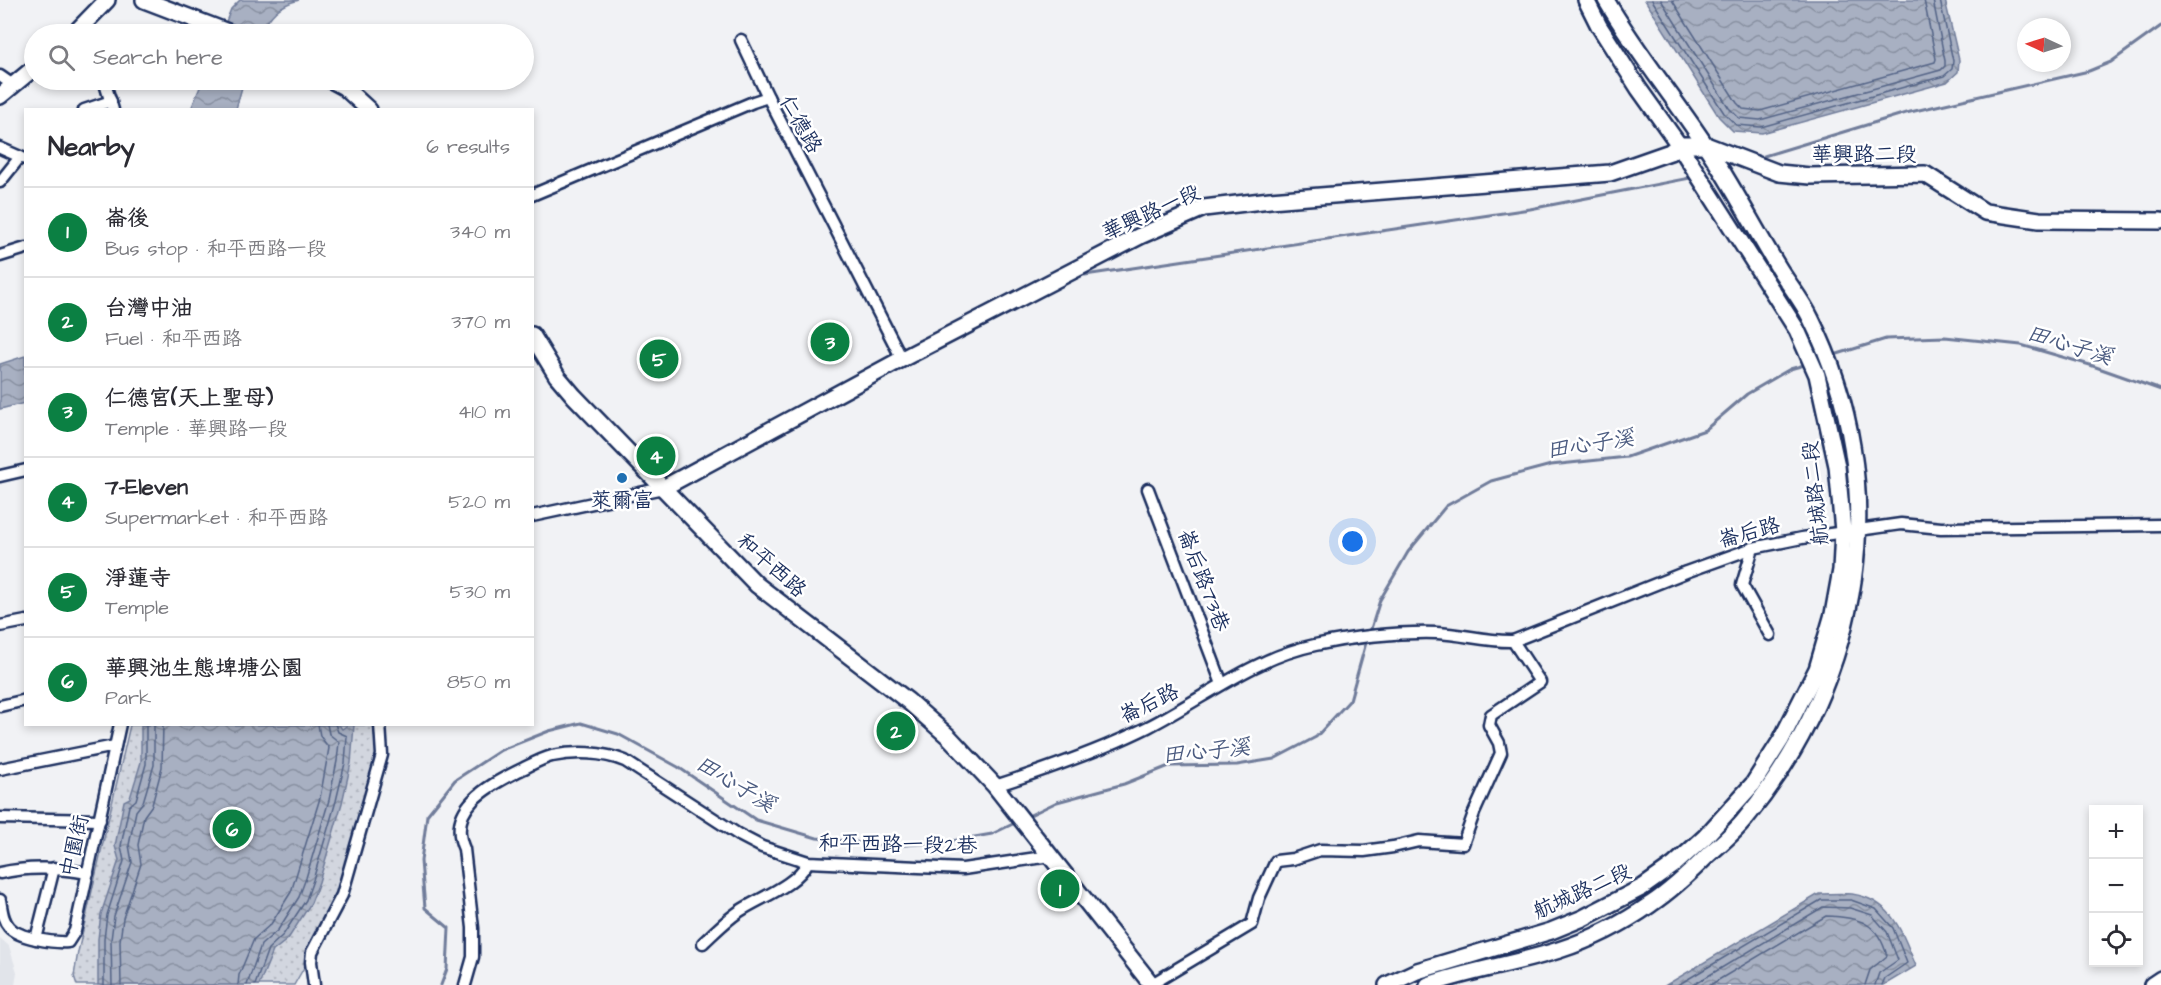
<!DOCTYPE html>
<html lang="en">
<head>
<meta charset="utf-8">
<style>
  :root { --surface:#fff; --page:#f2f2f3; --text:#2b2b33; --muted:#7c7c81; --line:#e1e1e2; --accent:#0b8043 }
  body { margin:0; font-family:"Architects Daughter","LXGW WenKai TC",sans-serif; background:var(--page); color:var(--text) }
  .controls { position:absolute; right:18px; bottom:18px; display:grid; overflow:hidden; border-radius:0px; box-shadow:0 3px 9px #0003 }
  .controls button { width:54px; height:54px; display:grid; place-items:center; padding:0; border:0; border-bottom:2px solid var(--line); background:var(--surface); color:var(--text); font:30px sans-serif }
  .compass { position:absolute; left:2017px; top:18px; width:54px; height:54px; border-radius:50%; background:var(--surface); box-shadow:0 3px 9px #0003; rotate:274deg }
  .you { position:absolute; left:1353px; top:542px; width:21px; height:21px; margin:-15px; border:4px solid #fff; border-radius:50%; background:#1a73e8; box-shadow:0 0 0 9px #1a73e833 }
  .badge { display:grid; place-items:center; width:39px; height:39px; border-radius:50%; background:var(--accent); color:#fff; font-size:20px; font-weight:700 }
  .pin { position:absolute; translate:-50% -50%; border:3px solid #fff; box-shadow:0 2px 6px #0006 }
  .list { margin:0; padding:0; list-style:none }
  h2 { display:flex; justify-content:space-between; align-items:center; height:78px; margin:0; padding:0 24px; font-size:26px }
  h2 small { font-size:20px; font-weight:400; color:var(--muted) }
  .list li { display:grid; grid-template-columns:39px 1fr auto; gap:18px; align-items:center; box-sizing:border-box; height:90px; padding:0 24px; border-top:2px solid var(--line) }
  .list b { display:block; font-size:22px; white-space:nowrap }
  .list p { margin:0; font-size:20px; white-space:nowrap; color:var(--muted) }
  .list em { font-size:20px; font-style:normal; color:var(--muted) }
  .icon { flex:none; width:33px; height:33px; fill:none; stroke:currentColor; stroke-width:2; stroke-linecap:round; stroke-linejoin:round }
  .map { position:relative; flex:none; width:2161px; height:985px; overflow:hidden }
  .search { position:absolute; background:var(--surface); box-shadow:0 3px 9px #0003; left:24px; top:24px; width:510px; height:66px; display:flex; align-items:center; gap:15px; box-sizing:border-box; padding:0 21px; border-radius:33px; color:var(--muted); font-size:22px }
  .panel { position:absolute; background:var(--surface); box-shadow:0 3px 9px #0003; left:24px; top:108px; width:510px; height:618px; border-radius:0px }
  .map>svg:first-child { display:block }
  .built { fill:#e1e4ea }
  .park { fill:url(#park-dots); stroke:#76829e; stroke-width:1.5 }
  .water { fill:url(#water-waves); stroke:#707c9a; stroke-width:1.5 }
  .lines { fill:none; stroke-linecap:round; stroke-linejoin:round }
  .shore { stroke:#536386; stroke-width:1.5 }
  .stream { stroke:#707c9a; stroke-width:3 }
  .street-casing { stroke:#1b2f5e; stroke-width:15 }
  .secondary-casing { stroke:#1b2f5e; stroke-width:20 }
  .street { stroke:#fff; stroke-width:10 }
  .secondary { stroke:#fff; stroke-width:15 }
  .poi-dot { fill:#1f6fb2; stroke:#fff; stroke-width:2 }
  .labels { text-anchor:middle; stroke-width:5; stroke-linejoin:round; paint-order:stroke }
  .street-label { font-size:21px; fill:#1b2f5e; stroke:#fff }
  .poi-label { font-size:21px; fill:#1b2f5e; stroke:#fff }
  .water-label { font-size:22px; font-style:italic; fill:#4c5c81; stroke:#fff }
</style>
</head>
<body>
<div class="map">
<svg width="2161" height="985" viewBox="0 0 2161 985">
  <defs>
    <pattern id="park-dots" width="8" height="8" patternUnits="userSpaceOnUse" patternTransform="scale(1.5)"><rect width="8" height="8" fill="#d2d6df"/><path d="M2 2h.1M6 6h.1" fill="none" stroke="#b4b8c2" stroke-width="1.8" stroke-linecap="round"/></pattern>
    <pattern id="water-waves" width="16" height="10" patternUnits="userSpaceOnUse" patternTransform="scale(1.5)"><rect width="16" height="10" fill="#a8b0c2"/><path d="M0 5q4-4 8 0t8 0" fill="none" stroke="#8890a1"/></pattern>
  </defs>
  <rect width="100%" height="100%" fill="#f1f2f5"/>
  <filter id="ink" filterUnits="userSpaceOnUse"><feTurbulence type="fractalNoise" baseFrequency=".0167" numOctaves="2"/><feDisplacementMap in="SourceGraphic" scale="12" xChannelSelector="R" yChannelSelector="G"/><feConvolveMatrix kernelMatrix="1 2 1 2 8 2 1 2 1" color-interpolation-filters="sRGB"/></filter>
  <g filter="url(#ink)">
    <path class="built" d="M0,938l9,8 8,26 -2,13h-15z"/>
    <path class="park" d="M130,725h247l-1,41 -35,126 -35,72 -12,21h-217l-3,-9 4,-24z"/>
    <g class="water">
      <path d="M240,0h59c-20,5 -30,15 -38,34h-40l10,-25z"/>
      <path d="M1645,0h300l14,60 -1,12 -11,10 -185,51 -29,-2 -14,-14z"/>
      <path d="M203,80h41l-8,29h-45z"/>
      <path d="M25,356v47l-25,6v-45z"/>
      <path d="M339,725l3,4 6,-4h6l-3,38 -9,40 -23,79 -8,21 -23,36 -15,12 -14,34h-161v-46l3,-25 18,-54 -4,-14 9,-45 6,-3 11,-36v-37z"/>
      <path d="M1819,894c11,0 22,-1 33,0 41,6 50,39 64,72l-32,19h-218z"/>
    </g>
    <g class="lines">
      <g class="shore">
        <path d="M1652,0l72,113 12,12 25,2 183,-51 8,-7 1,-8 -13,-61"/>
        <path d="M1661,0l68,108 10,10 21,2 181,-50 4,-4v-5l-12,-61"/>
        <path d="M1672,0l65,103 6,6 17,2 175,-49 1,-3 -12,-59"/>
        <path d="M104,985v-46l3,-24 17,-54 -3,-15 8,-40 7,-6 10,-36v-40"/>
        <path d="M112,985l-1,-45 3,-24 18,-54 -3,-17 7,-34 7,-9 11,-37v-41"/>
        <path d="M121,985l-1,-44 3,-23 18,-54 -3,-19 6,-29 8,-11 10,-38 1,-43"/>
        <path d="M238,985l1,-10 15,-36 17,-15 20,-32 29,-94 9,-50 -9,-12 -2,-12"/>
        <path d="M247,985l14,-40 17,-15 21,-33 7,-19 23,-78 8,-39 2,-19 -10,-8 -2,-10"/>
        <path d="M255,985l13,-36 15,-14 23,-35 7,-20 23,-79 9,-38 2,-27 -9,-4 -3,-8"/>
        <path d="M1678,985l143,-85h30l25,9 17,19 14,35 -22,15 -3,7"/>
        <path d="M1693,985l130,-78 27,1 22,7 15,17 11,28 -19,13 -4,12"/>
        <path d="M1710,985l116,-69c33,1 52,6 61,40l-17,14 -5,15"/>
      </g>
      <g class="stream">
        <path d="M1764,156l142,-43 183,-42 22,-9 50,-36"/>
        <path d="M1085,275l445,-66 160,-31"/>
        <path d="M1831,356l55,-17 59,-2 76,8 69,20 71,25"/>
        <path d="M1370,632l10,-32 28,-48 38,-46 45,-25 60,-16 76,-8 78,-27 42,-36 43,-25 18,-5"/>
        <path d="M1026,817l31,-15 67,-18 45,-18 68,-1 37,-6 42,-22 34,-37 17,-61"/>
        <path d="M441,985l6,-16 2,-41 -24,-20 -4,-47 6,-46 28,-35 46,-30 48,-19 32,-8 37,11 60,33 78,53 61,18 74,8 55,-4 46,-8 25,-12"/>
      </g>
      <g class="street-casing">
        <g id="street">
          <path d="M741,40l27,57"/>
          <path d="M0,76l13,9"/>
          <path d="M104,80l9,30"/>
          <path d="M84,110l27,-9"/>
          <path d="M0,148l25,11"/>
          <path d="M0,182l20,-25"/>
          <path d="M532,195l221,-93 15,-5 134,262"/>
          <path d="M0,256l26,-8"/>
          <path d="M0,476l26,-6"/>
          <path d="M1148,489l74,195"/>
          <path d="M532,516l131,-28"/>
          <path d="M1753,548l-11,37 28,50"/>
          <path d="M0,626l26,-5"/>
          <path d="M0,706l26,-6"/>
          <path d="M0,769l115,-23"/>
          <path d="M995,786c50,-16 107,-36 153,-59 55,-28 105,-69 167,-82 39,-8 82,-13 122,-12 26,1 50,9 76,8l173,-69 67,-24 49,-10 99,-14 40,4 220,-3"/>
          <path d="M0,818l100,2"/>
          <path d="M0,873c31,-7 57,-5 88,0"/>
          <path d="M0,900c2,10 2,19 9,27 9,11 45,16 59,15l7,-11 45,-207"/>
          <path d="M36,939l18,-71"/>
          <path d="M703,943c13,-12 25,-25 40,-34 21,-13 53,-24 65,-47"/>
          <path d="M1152,984l100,-60 7,-26 17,-37 17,-2 27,-9 44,1 29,-4 26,-6 44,3 11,-31 27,-60 -2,-10 -10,-18 2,-10 49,-33 -27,-41"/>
          <path d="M314,985l-3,-23 1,-10 30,-57 40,-140 -2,-31"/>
          <path d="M465,985l8,-28v-29l-9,-79c-18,-41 24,-63 54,-78 11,-5 22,-12 34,-15 23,-5 51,-4 73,5l114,74 23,12 46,15 155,7 87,-13"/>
        </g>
      </g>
      <g class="secondary-casing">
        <g id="secondary">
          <path d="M144,0l89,34"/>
          <path d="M74,34l33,-34"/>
          <path d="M331,80l13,7 25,23"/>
          <path d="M0,96l34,-28"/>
          <path d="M532,335l25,41 17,20 183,189 151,116 41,36 46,49 157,199"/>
          <path d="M663,488l239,-129 238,-123 64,-28 66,-8 340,-27 60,-21 9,-7h27l73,28 31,3 115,-2 60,38 54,8 122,1"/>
          <path d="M1387,985l30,-14 134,-40 32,-13 60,-31 31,-22 31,-28 48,-53 28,-44 36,-71 16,-55 8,-44 2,-39 -6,-65 -20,-91 -20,-45 -118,-185 -40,-56 -40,-63 -13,-26"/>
          <path d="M1428,985c43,-15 88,-21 131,-35 31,-10 65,-27 92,-46 21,-14 40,-32 58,-50 13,-11 27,-23 37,-36 117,-142 148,-332 65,-499 -8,-17 -21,-33 -31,-49 -26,-42 -48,-86 -76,-127 -32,-48 -69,-93 -98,-143"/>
          <path d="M2152,985l9,-6"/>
        </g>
      </g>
      <use href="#street" class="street"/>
      <use href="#secondary" class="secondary"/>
    </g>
  </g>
  <circle class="poi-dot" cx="622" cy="478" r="6"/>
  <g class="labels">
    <g class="street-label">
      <text transform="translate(801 124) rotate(60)" y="7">仁德路</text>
      <text x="1864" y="161">華興路二段</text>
      <text transform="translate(1151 212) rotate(-24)" y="7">華興路一段</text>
      <text transform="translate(1815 493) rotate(-96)" y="7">航城路二段</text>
      <text transform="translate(1749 532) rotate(-15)" y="7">崙后路</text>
      <text transform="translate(772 565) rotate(42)" y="7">和平西路</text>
      <text transform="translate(1204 580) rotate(69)" y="7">崙后路73巷</text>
      <text transform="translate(1149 703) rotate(-26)" y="7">崙后路</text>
      <text transform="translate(898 844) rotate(1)" y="7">和平西路一段2巷</text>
      <text transform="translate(74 846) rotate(-77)" y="7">中園街</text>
      <text transform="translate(1582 891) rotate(-24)" y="7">航城路二段</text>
    </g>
    <g class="poi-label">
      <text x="622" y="507">萊爾富</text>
    </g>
    <g class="water-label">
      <text transform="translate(2070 344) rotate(17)" y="8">田心子溪</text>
      <text transform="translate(1590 443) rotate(-9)" y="8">田心子溪</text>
      <text transform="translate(1206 750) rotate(-6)" y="8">田心子溪</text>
      <text transform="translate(736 783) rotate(31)" y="8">田心子溪</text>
    </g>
  </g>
</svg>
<div class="controls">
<button>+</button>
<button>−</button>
<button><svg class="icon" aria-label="locate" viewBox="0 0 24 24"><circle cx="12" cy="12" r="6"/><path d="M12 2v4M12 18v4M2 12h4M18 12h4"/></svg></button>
</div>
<svg class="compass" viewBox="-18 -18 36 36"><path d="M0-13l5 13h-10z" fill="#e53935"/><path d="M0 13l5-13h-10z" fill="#7c7c81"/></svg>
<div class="you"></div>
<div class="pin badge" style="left:1060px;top:889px">1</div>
<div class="pin badge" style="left:896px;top:731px">2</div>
<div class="pin badge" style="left:830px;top:342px">3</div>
<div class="pin badge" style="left:656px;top:456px">4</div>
<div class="pin badge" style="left:659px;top:359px">5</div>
<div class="pin badge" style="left:232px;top:829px">6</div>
<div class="search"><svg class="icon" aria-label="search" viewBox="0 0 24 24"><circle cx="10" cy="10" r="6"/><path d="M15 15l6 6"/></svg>Search here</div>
<section class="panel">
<h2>Nearby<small>6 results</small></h2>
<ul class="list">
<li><span class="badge">1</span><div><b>崙後</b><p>Bus stop · 和平西路一段</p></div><em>340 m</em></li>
<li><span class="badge">2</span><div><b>台灣中油</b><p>Fuel · 和平西路</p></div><em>370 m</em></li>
<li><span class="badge">3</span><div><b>仁德宮(天上聖母)</b><p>Temple · 華興路一段</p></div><em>410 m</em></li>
<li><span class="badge">4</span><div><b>7-Eleven</b><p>Supermarket · 和平西路</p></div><em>520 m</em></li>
<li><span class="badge">5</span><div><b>淨蓮寺</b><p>Temple</p></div><em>530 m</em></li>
<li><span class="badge">6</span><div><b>華興池生態埤塘公園</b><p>Park</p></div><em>850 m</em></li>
</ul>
</section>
</div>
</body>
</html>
